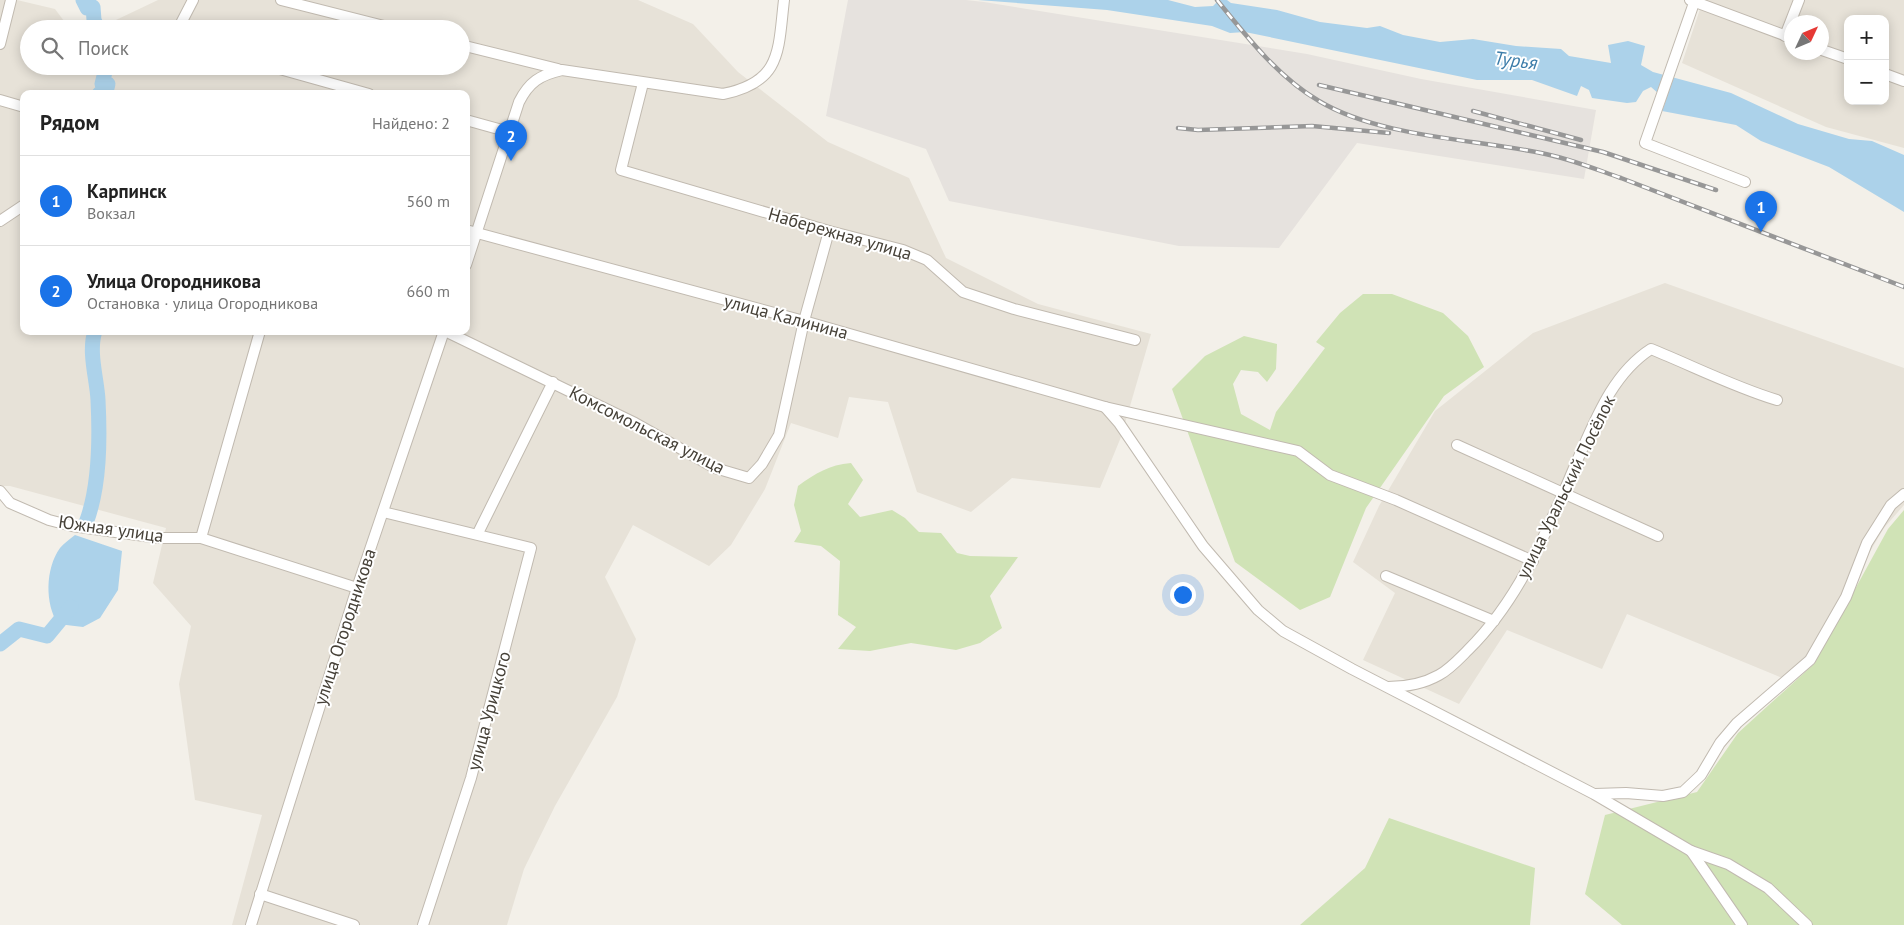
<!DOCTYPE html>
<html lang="ru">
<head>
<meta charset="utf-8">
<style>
  :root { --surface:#fff; --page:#f2f2f2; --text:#222; --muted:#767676; --line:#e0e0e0; --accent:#1a73e8 }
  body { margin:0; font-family:"PT Sans",sans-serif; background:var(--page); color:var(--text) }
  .controls { position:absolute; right:15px; top:15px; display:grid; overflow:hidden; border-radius:10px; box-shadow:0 2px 12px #0003 }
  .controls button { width:45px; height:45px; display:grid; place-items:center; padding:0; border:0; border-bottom:1px solid var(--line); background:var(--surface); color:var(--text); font:25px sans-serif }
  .compass { position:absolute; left:1784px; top:15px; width:45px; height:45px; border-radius:50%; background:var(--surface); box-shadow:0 2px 12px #0003; rotate:46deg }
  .you { position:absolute; left:1182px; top:594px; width:18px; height:18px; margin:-12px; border:4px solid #fff; border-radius:50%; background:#1a73e8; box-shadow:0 0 0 8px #1a73e833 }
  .badge { display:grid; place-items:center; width:32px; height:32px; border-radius:50%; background:var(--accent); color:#fff; font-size:16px; font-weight:700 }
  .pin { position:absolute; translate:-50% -41px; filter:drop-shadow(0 1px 2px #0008) }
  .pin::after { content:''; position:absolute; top:26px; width:18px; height:15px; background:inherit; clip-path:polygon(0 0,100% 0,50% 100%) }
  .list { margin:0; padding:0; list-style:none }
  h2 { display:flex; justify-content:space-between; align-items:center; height:65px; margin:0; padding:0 20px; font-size:21px }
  h2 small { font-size:16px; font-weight:400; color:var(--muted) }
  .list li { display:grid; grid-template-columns:32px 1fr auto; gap:15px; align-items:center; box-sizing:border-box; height:90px; padding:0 20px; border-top:1px solid var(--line) }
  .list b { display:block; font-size:19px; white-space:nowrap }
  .list p { margin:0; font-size:16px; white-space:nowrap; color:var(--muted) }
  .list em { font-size:16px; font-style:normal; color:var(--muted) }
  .icon { flex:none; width:28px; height:28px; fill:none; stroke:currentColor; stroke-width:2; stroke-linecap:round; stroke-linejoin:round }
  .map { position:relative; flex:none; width:1904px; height:925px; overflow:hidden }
  .search { position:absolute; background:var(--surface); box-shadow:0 2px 12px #0003; left:20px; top:20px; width:450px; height:55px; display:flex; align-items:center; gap:12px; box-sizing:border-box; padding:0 18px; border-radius:28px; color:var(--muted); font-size:19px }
  .panel { position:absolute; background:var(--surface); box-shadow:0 2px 12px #0003; left:20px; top:90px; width:450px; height:245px; border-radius:10px }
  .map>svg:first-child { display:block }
  .residential { fill:#e7e2d8; fill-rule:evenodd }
  .industrial { fill:#e6e2de }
  .green { fill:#d0e3b6 }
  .water { fill:#acd2ea }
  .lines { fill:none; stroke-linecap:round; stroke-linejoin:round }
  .river { stroke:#acd2ea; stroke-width:15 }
  .minor-casing { stroke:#c1bab0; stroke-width:12 }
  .minor { stroke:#fff; stroke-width:10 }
  .rail-casing { stroke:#979797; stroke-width:4.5 }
  .rail { stroke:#fff; stroke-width:2.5; stroke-dasharray:8; stroke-linecap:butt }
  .labels { text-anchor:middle; stroke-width:4; stroke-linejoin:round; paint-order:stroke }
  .street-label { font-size:18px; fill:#464138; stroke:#fff }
  .water-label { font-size:19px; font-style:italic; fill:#3b7ca9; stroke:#fff }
</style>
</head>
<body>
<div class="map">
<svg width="1904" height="925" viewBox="0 0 1904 925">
  <rect width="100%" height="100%" fill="#f3f0e9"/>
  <g class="residential">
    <path d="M0,0h17l38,9 15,20h-41v37h432v-37h-364l61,-29h480l55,24 45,48 90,70 81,36 37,80 92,46 113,30 -30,103 -21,51 -88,-10 -41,34 -54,-20 -29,-90 -39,-5 -11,41 -47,-15 -26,66 -34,56 -22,21 -76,-41 -28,52 31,62 -19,58 -62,109 -31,63 -17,56h-275l30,-110 -67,-15 -16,-116 12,-58 -38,-43 13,-55 -156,-42h-10zM24,94h442v237h-442z"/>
    <path d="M1703,0h201v148l-78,-21 -144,-64zM1848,19h37v82h-37zM1792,22h30v30h-30z"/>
    <path d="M1665,283l239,85v137l-20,23 -92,154 -165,-68 -25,55 -95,-39 -48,74 -96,-44 32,-67 -42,-31 26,-56 56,-95 98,-78z"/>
  </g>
  <path class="industrial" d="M848,0h118l18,2 323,52 114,25 175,31 -12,69 -227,-36 -78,105 -100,-2 -230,-45 -23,-52 -100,-33z"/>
  <g class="green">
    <path d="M1363,294h29l51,19 25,23 16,31 -40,29 -78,112 -36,89 -30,13 -65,-48 -63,-173 33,-33 39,-20 33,8 -1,25 -9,13 -9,-10 -17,-2 -8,14 8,30 29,16 6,-18 49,-64 -9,-6 24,-29z"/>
    <path d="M851,463l12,17 -15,24 12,13 32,-7 13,8 14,14 22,1 16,20 13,3 48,1 -28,39 12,32 -22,15 -24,7 -45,-7 -41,8 -32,-2 18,-22 -18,-12 2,-54 -19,-15 -27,-4 7,-11 -7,-26 4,-19c18,-13 31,-21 53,-23z"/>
    <path d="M1904,510v415h-282l-37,-31 20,-79 92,-23 41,-59 76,-69 74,-135z"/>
    <path d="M1389,818l146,50 -5,57h-230l65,-57z"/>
  </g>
  <g class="water">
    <path d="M978,0h190l27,7 18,-1 6,-6h8l4,3 46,7 43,12 47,6 13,-2 23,9 37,7 33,-3 43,7 45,3 8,7 42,7 -3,-18 20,-4 17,5 -4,19 12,7 78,21 67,31 51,15 23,2 32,14v57l-75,-45 -68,-26 -25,-16 -74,-14 4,-11 -15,-13 -8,4 -7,11 -9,1 -35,-5 -3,-8 -8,-4 -4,10 -45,-16h-55l-232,-48 -15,1 -18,-7 -105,-16z"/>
    <path d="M75,535l47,16 -4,39 -18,28 -17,9 -25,-3c-13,-20 -13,-55 2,-76 4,-5 10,-9 15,-13z"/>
  </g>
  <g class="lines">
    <g class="river">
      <path d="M83,0l4,8 6,-1 1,13 4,9"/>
      <path d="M99,94l8,-6 1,-4h-6l3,-12 -2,-6"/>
      <path d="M86,523c14,-37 14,-84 12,-123 -1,-21 -10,-48 -3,-69"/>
      <path d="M0,644l19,-15 28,7 24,-29"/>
    </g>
    <g class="minor-casing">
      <g id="minor">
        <path d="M281,0l115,29"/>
        <path d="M1690,0l102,38"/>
        <path d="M1695,0l-50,143 100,39"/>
        <path d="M178,29l15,-29"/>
        <path d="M1785,36l14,-36"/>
        <path d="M0,44l11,-44"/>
        <path d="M461,45l97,24"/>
        <path d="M1822,50l26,9"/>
        <path d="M269,66l100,28"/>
        <path d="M1885,74l19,7"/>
        <path d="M643,83l-22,87 208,61 74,19 24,10 36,32 51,17 121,31"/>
        <path d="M0,100l24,7"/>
        <path d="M466,120l43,12"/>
        <path d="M0,221l24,-16"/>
        <path d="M466,230l338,91 301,86 193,44 32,24 66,25 137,61"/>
        <path d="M466,265l53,-163c10,-20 21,-27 43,-32l161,24c59,-12 55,-43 61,-94"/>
        <path d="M260,331l-59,207 156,50"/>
        <path d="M445,331l190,92 80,45 34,10 13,-14 17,-29 25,-114 25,-90"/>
        <path d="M1105,407l14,16 84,123 55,64 25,21 69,38 242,125 97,57 51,74"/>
        <path d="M1457,445l201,91"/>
        <path d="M0,491l10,12 39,17 23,6 87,12h42"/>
        <path d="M383,512l148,36 -60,230 -48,147"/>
        <path d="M478,533l75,-151"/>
        <path d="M1386,576l108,45"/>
        <path d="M1388,687c18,0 35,-3 51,-12 11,-6 20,-16 29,-25 53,-52 80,-122 109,-189 18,-40 35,-87 74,-112 42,17 83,38 126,51"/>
        <path d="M1595,794l31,-1 37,3 20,-4 18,-17 19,-32 17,-20 73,-63 36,-63 21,-54 24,-38 13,-11"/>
        <path d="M1691,851l37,13 40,24 39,37"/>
        <path d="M260,894l94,31"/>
        <path d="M251,925l106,-337 87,-257"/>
      </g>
    </g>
    <use href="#minor" class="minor"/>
    <g class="rail-casing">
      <g id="rail">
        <path d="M1217,0c30,37 61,77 102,101 60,36 154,38 222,52 27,5 54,16 80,25l283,109"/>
        <path d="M1319,85l284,67 113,38"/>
        <path d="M1473,111l108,29"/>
        <path d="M1178,128l20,2 114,-4 77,7"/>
      </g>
    </g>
    <use href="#rail" class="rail"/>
  </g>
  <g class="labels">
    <g class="street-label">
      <text transform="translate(840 234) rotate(16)" y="6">Набережная улица</text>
      <text transform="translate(786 317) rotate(15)" y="6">улица Калинина</text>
      <text transform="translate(647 430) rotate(27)" y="6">Комсомольская улица</text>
      <text transform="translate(1566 487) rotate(-64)" y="6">улица Уральский Посёлок</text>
      <text transform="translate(111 529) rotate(8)" y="6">Южная улица</text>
      <text transform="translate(345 627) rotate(-72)" y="6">улица Огородникова</text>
      <text transform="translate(489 711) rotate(-75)" y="6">улица Урицкого</text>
    </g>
    <g class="water-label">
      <text transform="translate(1516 60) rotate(7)" y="7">Турья</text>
    </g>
  </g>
</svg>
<div class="controls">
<button>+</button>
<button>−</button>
</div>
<svg class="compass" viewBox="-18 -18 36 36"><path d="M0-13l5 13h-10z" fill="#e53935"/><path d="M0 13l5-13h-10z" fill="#767676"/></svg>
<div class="you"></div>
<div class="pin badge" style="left:1761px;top:232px">1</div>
<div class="pin badge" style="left:511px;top:161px">2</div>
<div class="search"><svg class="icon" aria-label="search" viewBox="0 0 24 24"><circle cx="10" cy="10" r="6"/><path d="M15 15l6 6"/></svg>Поиск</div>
<section class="panel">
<h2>Рядом<small>Найдено: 2</small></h2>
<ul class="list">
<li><span class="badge">1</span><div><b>Карпинск</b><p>Вокзал</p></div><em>560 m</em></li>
<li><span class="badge">2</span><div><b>Улица Огородникова</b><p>Остановка · улица Огородникова</p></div><em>660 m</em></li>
</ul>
</section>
</div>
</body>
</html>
